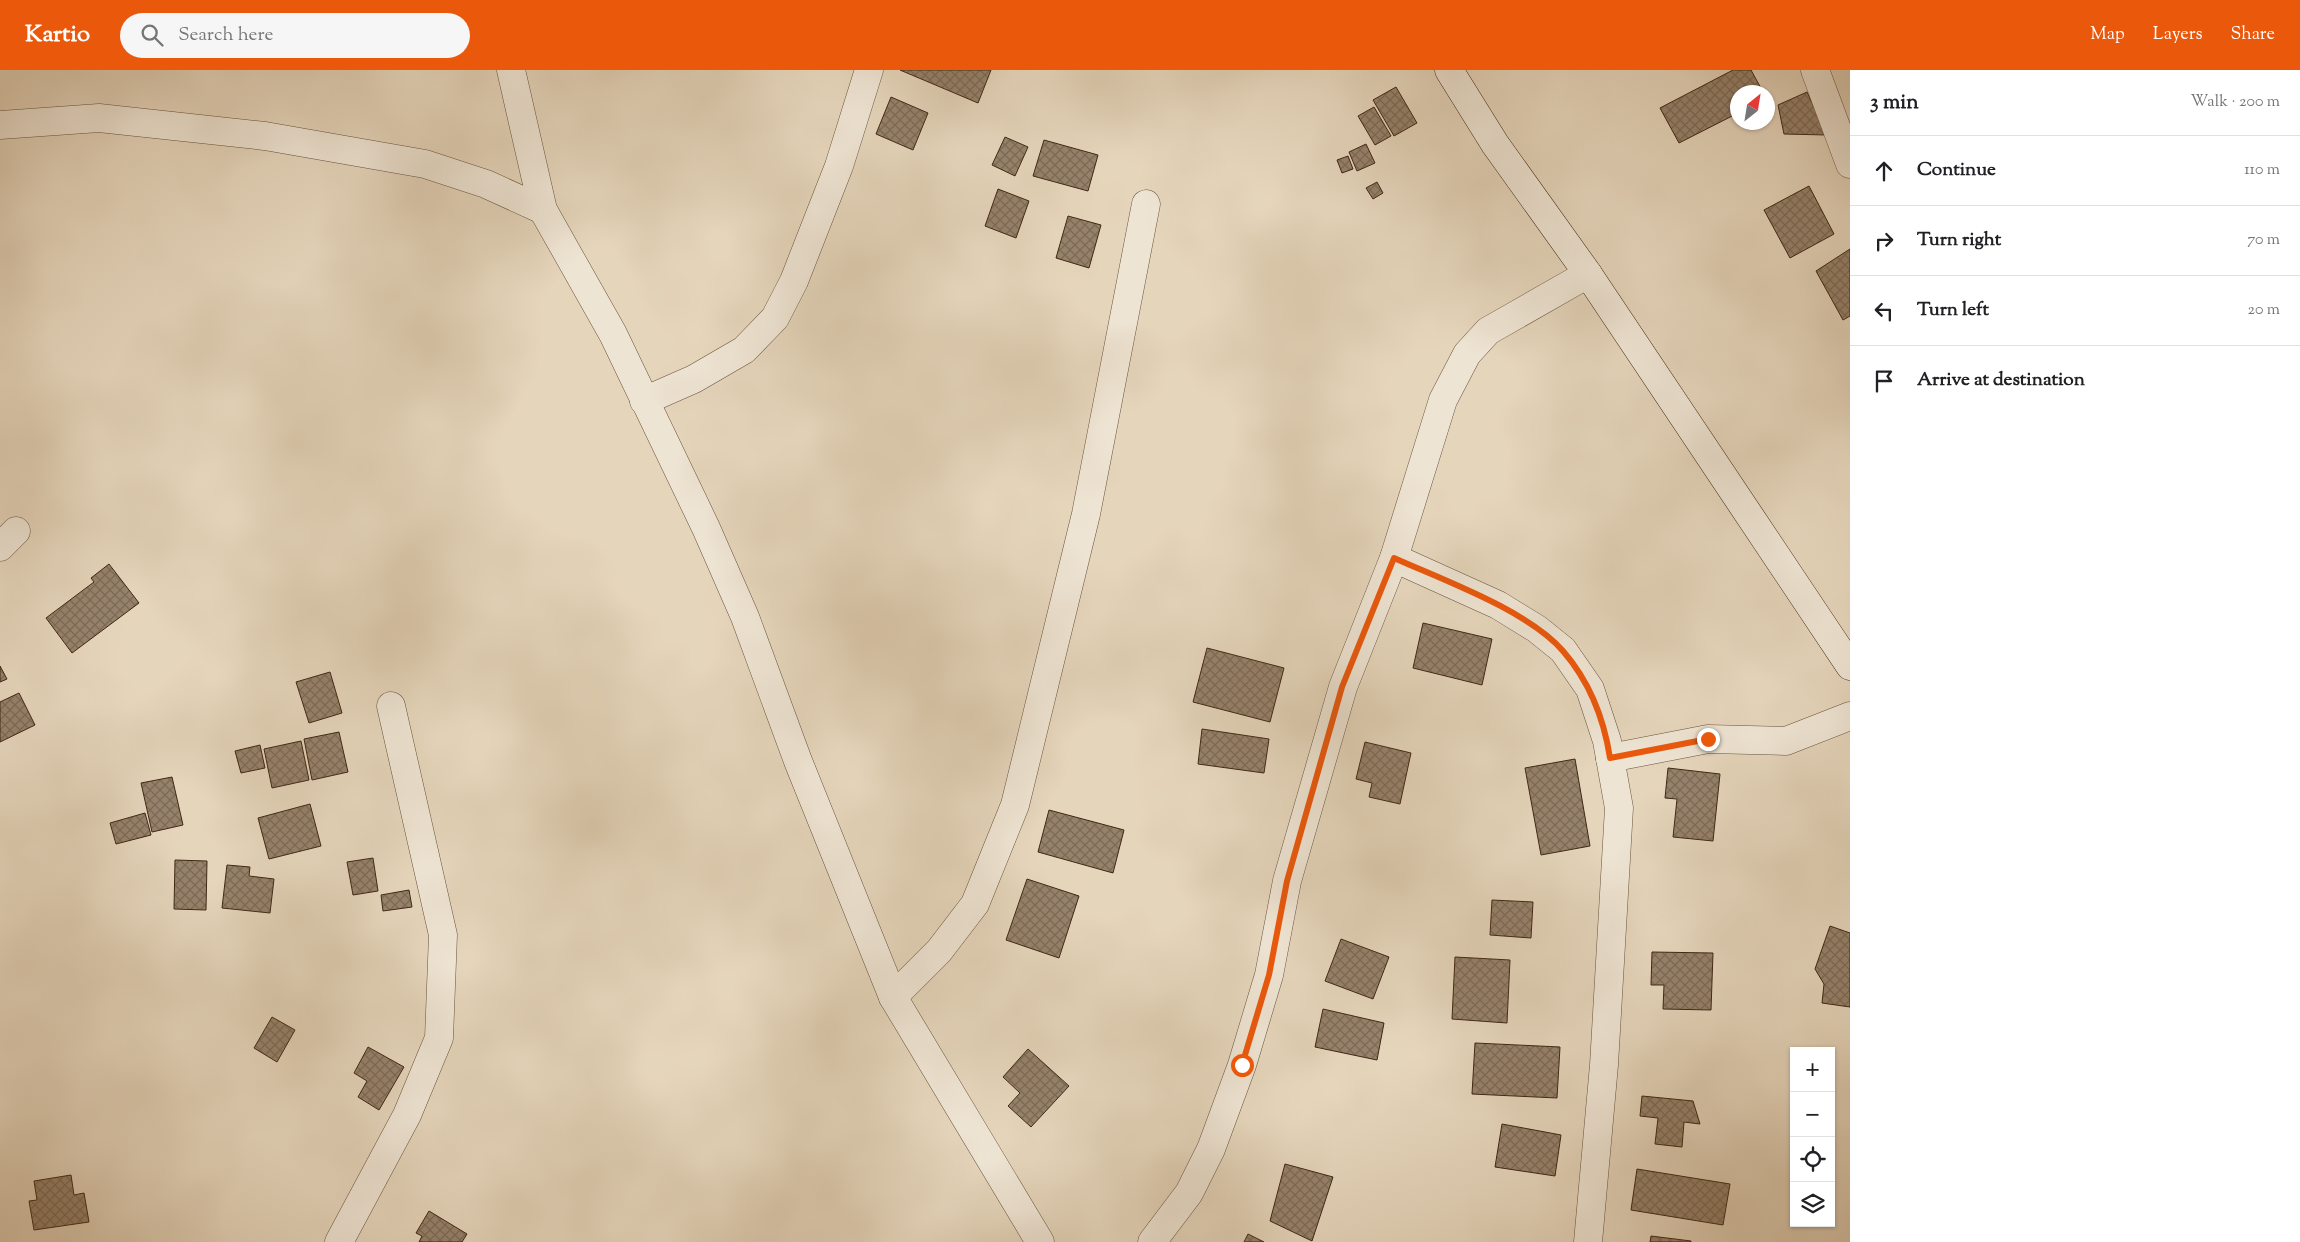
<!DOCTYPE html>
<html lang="en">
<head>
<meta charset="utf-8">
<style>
  :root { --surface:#fff; --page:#f6f6f6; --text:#202124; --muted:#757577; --line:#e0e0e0; --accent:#ea580c }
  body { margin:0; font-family:"Sorts Mill Goudy",serif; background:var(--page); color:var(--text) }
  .controls { position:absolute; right:15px; bottom:15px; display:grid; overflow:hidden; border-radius:0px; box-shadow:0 1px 4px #0004 }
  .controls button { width:45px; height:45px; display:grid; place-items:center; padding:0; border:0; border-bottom:1px solid var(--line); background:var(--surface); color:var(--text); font:25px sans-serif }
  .compass { position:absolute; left:1730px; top:15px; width:45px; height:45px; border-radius:50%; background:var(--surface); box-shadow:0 1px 4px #0004; rotate:30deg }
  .stop { position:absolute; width:15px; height:15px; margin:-11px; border:4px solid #ea580c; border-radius:50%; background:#fff }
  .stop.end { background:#ea580c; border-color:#fff; box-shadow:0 1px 5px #0008 }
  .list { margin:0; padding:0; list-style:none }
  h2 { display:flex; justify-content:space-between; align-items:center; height:65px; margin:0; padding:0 20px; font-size:21px }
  h2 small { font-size:16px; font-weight:400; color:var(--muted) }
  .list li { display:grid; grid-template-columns:32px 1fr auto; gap:15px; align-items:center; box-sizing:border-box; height:70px; padding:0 20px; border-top:1px solid var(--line) }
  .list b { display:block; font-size:19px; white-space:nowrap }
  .list em { font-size:16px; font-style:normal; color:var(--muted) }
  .icon { flex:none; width:28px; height:28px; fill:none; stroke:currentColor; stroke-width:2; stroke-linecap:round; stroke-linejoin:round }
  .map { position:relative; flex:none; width:1850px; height:1172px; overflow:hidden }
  header { display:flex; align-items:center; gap:30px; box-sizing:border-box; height:70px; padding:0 25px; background:var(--accent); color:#fff }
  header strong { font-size:24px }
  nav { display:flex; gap:28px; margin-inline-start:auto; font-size:18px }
  .search { width:350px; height:45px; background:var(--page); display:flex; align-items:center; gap:12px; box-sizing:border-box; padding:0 18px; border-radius:28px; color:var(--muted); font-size:19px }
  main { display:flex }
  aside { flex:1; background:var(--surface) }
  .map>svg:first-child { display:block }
  .building { fill:url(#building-cross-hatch); stroke:#402814 }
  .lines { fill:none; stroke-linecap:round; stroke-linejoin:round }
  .street-casing { stroke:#69533e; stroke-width:29 }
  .secondary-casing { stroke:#402814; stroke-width:29 }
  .street { stroke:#eee4d3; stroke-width:28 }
  .secondary { stroke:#eee4d3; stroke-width:28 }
  .route { stroke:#ea580c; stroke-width:6 }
</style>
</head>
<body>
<header>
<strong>Kartio</strong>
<div class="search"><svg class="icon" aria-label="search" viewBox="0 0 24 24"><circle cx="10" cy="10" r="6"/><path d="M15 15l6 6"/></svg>Search here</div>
<nav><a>Map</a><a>Layers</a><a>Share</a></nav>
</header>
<main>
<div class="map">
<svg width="1850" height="1172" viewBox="0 0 1850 1172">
  <defs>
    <pattern id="building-cross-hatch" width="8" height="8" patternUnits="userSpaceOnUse" patternTransform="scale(1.25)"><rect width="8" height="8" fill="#96826b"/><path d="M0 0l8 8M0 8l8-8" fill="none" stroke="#7c6a57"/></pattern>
  </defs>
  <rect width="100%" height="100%" fill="#e5d5bb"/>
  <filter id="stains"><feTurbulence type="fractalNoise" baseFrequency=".004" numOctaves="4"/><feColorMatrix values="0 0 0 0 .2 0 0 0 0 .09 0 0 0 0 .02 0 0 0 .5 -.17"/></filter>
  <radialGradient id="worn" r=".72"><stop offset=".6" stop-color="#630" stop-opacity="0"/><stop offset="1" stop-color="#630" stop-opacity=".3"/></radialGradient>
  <g class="building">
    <path d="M900,0h91l-13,33z"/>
    <path d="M1733,0h18l12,22h-25v21l-59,30 -19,-35z"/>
    <path d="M1396,17l21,36 -23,13 -21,-36z"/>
    <path d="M1807,22l20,43 -43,-1 -6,-29z"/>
    <path d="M891,27l37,16 -15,37 -37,-16z"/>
    <path d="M1374,37l17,29 -16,9 -17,-29z"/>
    <path d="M1005,67l23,10 -13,29 -23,-11z"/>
    <path d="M1044,70l54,15 -10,36 -55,-15z"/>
    <path d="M1366,74l9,19 -18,8 -8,-19z"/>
    <path d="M1348,86l5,13 -11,4 -5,-13z"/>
    <path d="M1377,112l6,11 -10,6 -7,-11z"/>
    <path d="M1809,116l25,48 -44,24 -26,-48z"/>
    <path d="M998,119l31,12 -13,37 -31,-12z"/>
    <path d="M1068,146l33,9 -12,43 -33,-10z"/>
    <path d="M1850,179v67l-7,4 -27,-49z"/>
    <path d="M109,494l30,39 -67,50 -26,-35 48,-36 -3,-4z"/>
    <path d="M1423,553l69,16 -10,46 -69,-17z"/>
    <path d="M1207,578l77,20 -14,54 -77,-20z"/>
    <path d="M0,596l7,13 -7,3z"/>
    <path d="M330,602l12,41 -33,10 -13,-41z"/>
    <path d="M19,623l16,32 -35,17v-40z"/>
    <path d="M1202,659l67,10 -5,34 -66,-9z"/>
    <path d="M339,662l9,40 -36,8 -8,-41z"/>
    <path d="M301,671l8,39 -37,8 -8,-39z"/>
    <path d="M1365,672l46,11 -11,51 -31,-7 3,-14 -16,-4z"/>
    <path d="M260,675l5,23 -24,5 -6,-22z"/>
    <path d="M1575,689l15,87 -49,9 -16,-87z"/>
    <path d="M1668,698l52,6 -7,67 -40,-4 4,-38 -12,-1z"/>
    <path d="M172,707l11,48 -31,7 -11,-49z"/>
    <path d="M310,734l11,42 -52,13 -11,-41z"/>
    <path d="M1049,740l75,20 -11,43 -75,-21z"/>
    <path d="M145,743l6,22 -35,9 -6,-21z"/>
    <path d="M373,788l5,33 -25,4 -6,-33z"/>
    <path d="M175,790l32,1 -1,49 -32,-1z"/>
    <path d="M227,795l23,2 -1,9 25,3 -4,34 -48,-5z"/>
    <path d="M1027,809l52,17 -20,62 -53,-18z"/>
    <path d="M409,820l3,17 -29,4 -2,-16z"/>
    <path d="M1492,830l41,2 -2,36 -41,-3z"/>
    <path d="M1830,856l20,7v74l-28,-4 2,-19 -9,-15z"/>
    <path d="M1341,869l48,18 -16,42 -48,-18z"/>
    <path d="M1652,882l61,1 -2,57 -48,-1 1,-24h-13z"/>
    <path d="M1455,887l55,3 -3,63 -55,-4z"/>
    <path d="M1323,939l61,14 -7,37 -62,-13z"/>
    <path d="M272,947l23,13 -18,32 -23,-14z"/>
    <path d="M1475,973l85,4 -3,51 -85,-4z"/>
    <path d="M368,977l36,20 -25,43 -21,-13 9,-16 -13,-8z"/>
    <path d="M1028,979l41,37 -38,41 -23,-21 12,-13 -17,-16z"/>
    <path d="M1642,1026l51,5 7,23 -16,-2 -2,25 -27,-3 3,-26 -18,-2z"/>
    <path d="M1502,1054l59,11 -6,41 -60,-9z"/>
    <path d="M1285,1094l48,13 -21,64 -42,-20z"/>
    <path d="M1637,1099l93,15 -7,41 -92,-15z"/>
    <path d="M71,1105l3,20 10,-2 5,29 -55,8 -5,-29 8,-1 -3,-19z"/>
    <path d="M429,1141l38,23 -5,8h-43l3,-6 -6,-3z"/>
    <path d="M1248,1164l16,8h-20z"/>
    <path d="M1651,1166l40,5v1h-41z"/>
  </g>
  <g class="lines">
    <g class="street-casing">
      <g id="street">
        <path d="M511,0l32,140 70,124 93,194 39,89 53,144 95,236 147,245"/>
        <path d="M1815,0l35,94"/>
        <path d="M0,55l99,-7 166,18 160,28 61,20 57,26"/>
        <path d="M644,331l50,-22 50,-29 31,-32 19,-37 45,-115 30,-96"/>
        <path d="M0,477l16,-16"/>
        <path d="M1394,488l104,47 39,24 26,21 27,39 17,52 12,67 -15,257 -16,177"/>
        <path d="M1610,688l98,-19 78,2 64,-25"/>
        <path d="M893,927l46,-46 36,-47 40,-99 71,-291 60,-310"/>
        <path d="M339,1172l68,-127 32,-77 4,-103 -52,-229"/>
        <path d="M1152,1172l37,-49 22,-44 31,-84 27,-90 18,-94 56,-194 51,-129 49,-158 24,-46 21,-23 100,-57"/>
      </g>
    </g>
    <g class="secondary-casing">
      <path id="secondary" d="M1449,0l46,74 93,130 262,392"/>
    </g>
    <use href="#street" class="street"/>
    <use href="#secondary" class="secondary"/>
  </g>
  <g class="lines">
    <path class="route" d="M1242,995l27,-90 18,-94 55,-194 52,-129c49,22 135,53 169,93 26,30 41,68 47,107l98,-19"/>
  </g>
  <rect width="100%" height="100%" filter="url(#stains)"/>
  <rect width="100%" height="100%" fill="url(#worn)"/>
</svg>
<div class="controls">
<button>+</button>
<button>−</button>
<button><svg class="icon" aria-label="locate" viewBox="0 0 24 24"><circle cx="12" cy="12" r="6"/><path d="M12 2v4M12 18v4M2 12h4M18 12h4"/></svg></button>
<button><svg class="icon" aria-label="layers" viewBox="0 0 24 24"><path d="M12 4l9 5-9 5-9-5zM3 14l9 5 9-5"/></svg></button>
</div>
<svg class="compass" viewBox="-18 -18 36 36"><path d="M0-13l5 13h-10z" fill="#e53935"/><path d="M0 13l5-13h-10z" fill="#757577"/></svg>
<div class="stop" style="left:1242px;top:995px"></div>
<div class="stop end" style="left:1708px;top:669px"></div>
</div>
<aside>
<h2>3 min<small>Walk · 200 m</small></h2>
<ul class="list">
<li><svg class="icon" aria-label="ahead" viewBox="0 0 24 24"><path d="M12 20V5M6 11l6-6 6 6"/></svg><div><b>Continue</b></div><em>110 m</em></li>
<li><svg class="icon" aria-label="right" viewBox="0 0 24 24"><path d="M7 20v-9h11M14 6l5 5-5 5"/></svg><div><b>Turn right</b></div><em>70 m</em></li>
<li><svg class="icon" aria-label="left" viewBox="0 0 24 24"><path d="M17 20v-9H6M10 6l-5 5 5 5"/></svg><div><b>Turn left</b></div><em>20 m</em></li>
<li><svg class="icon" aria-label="arrive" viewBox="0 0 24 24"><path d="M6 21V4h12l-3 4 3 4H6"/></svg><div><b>Arrive at destination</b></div></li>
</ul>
</aside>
</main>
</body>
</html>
